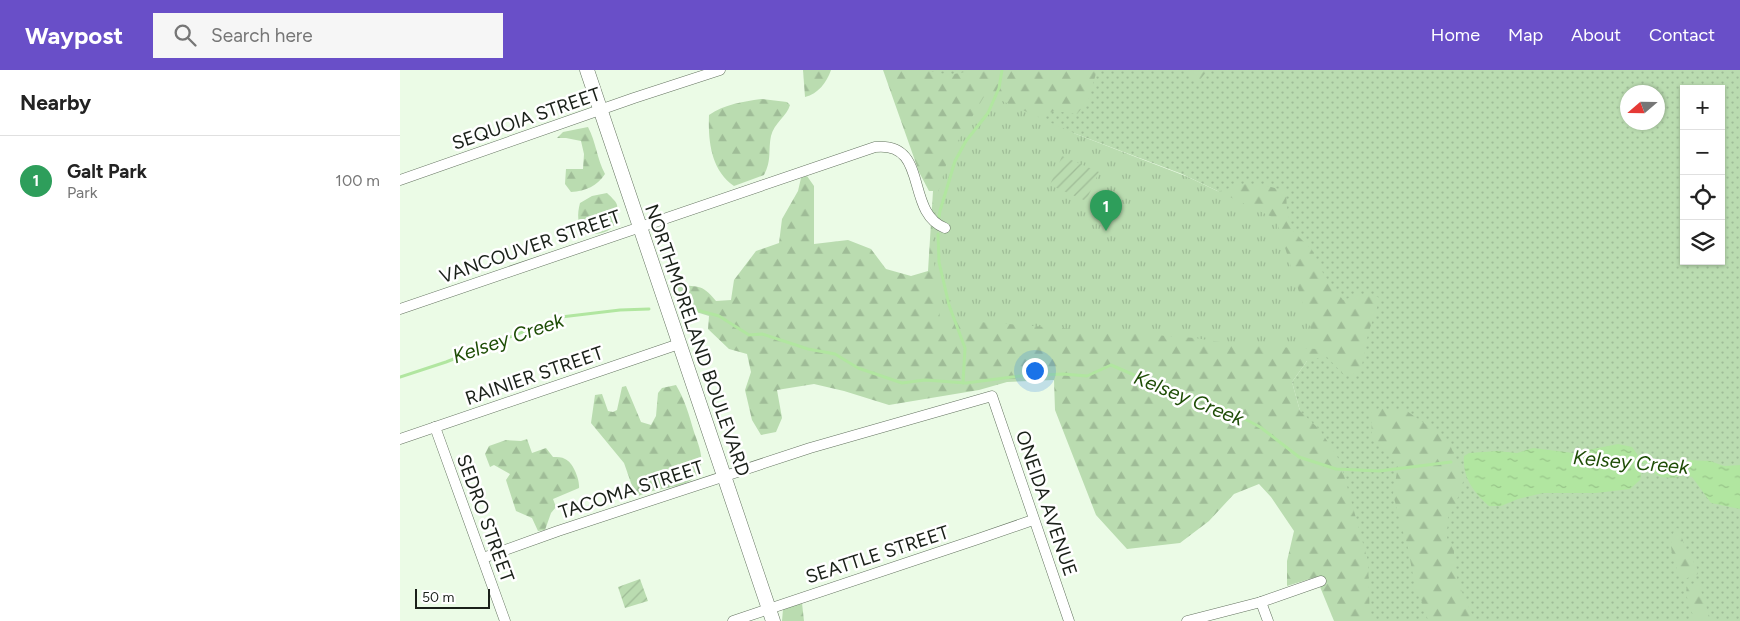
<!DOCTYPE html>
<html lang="en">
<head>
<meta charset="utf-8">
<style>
  :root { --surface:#fff; --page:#f6f6f6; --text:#222; --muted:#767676; --line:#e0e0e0; --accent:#694fc8 }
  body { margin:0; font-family:Figtree,sans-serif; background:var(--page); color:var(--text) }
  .controls { position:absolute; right:15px; top:15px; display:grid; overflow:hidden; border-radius:0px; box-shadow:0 1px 4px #0004 }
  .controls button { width:45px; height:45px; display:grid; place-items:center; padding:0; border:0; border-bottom:1px solid var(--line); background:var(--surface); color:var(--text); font:25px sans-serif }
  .compass { position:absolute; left:1220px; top:15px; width:45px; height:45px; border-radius:50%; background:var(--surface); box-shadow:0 1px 4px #0004; rotate:250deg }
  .scale { position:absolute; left:15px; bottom:12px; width:75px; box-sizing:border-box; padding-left:5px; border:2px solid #1a2019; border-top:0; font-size:14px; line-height:18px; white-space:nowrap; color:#1a2019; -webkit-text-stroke:4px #fff; paint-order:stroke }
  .you { position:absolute; left:634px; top:300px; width:18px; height:18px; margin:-12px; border:4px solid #fff; border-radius:50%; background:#1a73e8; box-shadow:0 0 0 8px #1a73e833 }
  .badge { display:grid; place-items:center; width:32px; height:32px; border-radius:50%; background:var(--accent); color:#fff; font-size:16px; font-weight:700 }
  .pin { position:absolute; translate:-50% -41px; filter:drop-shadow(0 1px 2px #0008) }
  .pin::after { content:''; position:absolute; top:26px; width:18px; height:15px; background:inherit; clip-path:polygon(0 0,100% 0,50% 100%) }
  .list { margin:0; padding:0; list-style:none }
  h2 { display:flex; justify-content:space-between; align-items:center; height:65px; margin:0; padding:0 20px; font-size:21px }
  h2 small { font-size:16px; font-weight:400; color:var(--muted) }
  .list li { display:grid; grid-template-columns:32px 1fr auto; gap:15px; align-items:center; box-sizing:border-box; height:90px; padding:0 20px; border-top:1px solid var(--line) }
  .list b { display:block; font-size:19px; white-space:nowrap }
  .list p { margin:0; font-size:16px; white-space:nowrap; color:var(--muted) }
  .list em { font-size:16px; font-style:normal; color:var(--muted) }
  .icon { flex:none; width:28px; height:28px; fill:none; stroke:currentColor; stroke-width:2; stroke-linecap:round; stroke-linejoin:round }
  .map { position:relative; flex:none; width:1340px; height:551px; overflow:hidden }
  header { display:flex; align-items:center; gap:30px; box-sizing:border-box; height:70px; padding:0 25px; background:var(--accent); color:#fff }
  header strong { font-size:24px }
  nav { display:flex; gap:28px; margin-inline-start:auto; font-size:18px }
  .search { width:350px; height:45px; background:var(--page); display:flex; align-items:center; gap:12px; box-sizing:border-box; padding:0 18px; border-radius:0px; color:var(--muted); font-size:19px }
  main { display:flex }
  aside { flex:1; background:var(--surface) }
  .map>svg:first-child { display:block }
  .grass { fill:url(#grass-dots); fill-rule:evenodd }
  .forest { fill:url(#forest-firs) }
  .park { fill:url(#park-tufts) }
  .garden { fill:url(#garden-furrows) }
  .water { fill:url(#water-ripples) }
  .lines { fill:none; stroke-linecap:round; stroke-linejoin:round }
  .stream { stroke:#b1e6a0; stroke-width:3 }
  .street-casing { stroke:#647360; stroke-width:11 }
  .secondary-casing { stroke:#647360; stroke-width:15 }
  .street { stroke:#fff; stroke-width:10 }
  .secondary { stroke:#fff; stroke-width:14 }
  .labels { text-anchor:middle; stroke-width:5; stroke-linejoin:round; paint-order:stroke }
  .street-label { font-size:19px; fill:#1a2019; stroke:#fff }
  .water-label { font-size:20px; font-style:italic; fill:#1e4d06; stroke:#fff }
</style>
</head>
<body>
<header>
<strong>Waypost</strong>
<div class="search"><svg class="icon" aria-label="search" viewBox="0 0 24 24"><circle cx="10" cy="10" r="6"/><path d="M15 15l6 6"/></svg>Search here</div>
<nav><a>Home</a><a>Map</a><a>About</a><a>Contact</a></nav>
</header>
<main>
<aside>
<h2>Nearby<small></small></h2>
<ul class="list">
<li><span class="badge" style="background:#2e9e5b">1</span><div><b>Galt Park</b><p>Park</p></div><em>100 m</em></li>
</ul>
</aside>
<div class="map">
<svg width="1340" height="551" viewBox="0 0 1340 551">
  <defs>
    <pattern id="grass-dots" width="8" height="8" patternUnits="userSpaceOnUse" patternTransform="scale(1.25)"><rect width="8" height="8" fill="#badcb0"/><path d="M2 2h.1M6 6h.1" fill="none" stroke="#9fbc97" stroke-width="1.8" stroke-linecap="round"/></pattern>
    <pattern id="forest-firs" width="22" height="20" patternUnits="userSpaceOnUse" patternTransform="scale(1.25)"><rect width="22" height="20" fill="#badcb0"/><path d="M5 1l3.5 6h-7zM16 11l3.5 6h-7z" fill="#9fbc97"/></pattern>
    <pattern id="park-tufts" width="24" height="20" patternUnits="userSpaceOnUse" patternTransform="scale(1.25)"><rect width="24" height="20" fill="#badcb0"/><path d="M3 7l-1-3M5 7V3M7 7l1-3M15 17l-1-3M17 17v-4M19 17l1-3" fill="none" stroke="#9fbc97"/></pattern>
    <pattern id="garden-furrows" width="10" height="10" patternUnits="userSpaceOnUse" patternTransform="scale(1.25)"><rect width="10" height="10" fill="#badcb0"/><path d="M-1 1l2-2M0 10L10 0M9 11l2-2" fill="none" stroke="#9fbc97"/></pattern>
    <pattern id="water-ripples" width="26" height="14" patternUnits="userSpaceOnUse" patternTransform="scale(1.25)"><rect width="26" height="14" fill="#b1e6a0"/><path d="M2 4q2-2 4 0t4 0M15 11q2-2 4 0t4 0" fill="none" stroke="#98c589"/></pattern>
  </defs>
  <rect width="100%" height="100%" fill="#ebfbe6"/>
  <path class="grass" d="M491,0h849v551h-382l-66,-239 15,-21 -31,-142 -94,-45 -106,-40zM1284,19h37v172h-37zM1228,22h30v30h-30z"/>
  <g class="forest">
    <path d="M403,0h28c-4,12 -13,24 -26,27z"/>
    <path d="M483,0c11,0 33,0 43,0 19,5 26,6 46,0h125l-9,31 -11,13 -23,-3 -17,6 144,86 62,-19 24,2 19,5 1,20 6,20 19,19 12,25 19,25 24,-7 13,5 -12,36 -6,31 -5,8 -12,3 -19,-20 -19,5 -15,21 8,29 20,19 20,31 28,100 2,60h-36l-18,-44 -29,9v-25l7,-30 -23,-34 -12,-13 -25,10 -25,27 -29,22 -53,6 -31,-34 -41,-105 -1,-30 -47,2 -28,8 -90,15 -45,-14 -30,-7 -37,6 5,28 -6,14 -15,3 -9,-15 -7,-30 6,-18 -4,-18 -18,-5 -21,-20 1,-13 -13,-4h-10l-10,-28c21,4 25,-2 40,17l15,-1 3,-20 22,-29 23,-8 3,-24 16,-28 3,-13 6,-2 7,10v58l34,-4 23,9 15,20 25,7 17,-5 5,-80h-4l-10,-19z"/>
    <path d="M785,0h23l-11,13z"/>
    <path d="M361,29l26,3 3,3c-3,11 -16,18 -19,31 -3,15 1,24 -7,39l-30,11c-23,-16 -26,-45 -25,-71 16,-11 33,-13 52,-16z"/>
    <path d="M188,57c8,15 9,32 17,47 -8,12 -19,17 -34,18l-6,-8 1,-15h17l1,-15 -3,-13 -15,-3h-9l6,-6z"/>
    <path d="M207,123c3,3 9,8 10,12 1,3 0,10 0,13 -3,15 -19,17 -32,16 -8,-11 -8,-19 -5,-31l12,-7z"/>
    <path d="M276,315c9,15 13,30 18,47 5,14 14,34 0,46 -9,8 -25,9 -36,12 -8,1 -15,4 -22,7l-12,-34 -33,-40 4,-28 7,-1 6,17 5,1 4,-2 5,-23 4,-1 15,36 10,3 5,-9 2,-23 4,-5z"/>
    <path d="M983,337l9,4 12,-2 44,31 16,39 -10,30 -6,8 -1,21 7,9v17l4,19 17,38h-47l-3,-12 -10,-23 -8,-43 -5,-14 -9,-35 6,-33 -27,-21 -1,-29z"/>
    <path d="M127,369l5,14 14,-5 7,9c4,0 9,0 12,2 8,3 15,21 14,29l-26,11 3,8 -5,6 -6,17 -7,1 -6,-13 -16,-7 -10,-31 4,-6 -16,-9 -4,2 -5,-13 4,-8 17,-6 15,1z"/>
    <path d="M1276,458l3,1 6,18 12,21 1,6 -16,6c-7,-16 -17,-36 -6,-52z"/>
    <path d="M1298,512l13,39h-16c-3,-10 -11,-24 -8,-35z"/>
    <path d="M402,533l2,18h-22l1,-12 11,-5z"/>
  </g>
  <path class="park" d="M585,25h4l87,39 112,43 88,42 41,130 -78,-4 -44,-7 -255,-19 -8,-76 3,-40 13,-45z"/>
  <g class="garden">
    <path d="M662,86l37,16 -13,29 -36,-16z"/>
    <path d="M240,509l8,22 -23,7 -7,-21z"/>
  </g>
  <g class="water">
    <path d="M1218,374l14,3 8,11 2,9 -2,13 -10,9 -34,4h-53l-25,6 -17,7h-12c-15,-13 -27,-29 -25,-50l5,-3 28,-2 20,2 16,-5 40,5z"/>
    <path d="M1286,390l24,1 14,5 16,-1v44l-29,-6 -19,-26 -9,-2 -10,3 -12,-1 -7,-4 -1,-4 2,-5 5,-2z"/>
  </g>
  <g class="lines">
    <g class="stream">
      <path d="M539,147l1,-6 15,-50 11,-20 22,-28 11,-25 3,-18"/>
      <path d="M538,164l1,28 10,43 16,43 -2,35"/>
      <path d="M293,239l26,7 30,19 13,-1 46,15 27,5 23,14 44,15 23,-3 41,3 54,-7 43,-2 24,2 24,-11 30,13 35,18h12l10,2 24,9 38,20 39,30 37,12 43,2 72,-9"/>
      <path d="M0,307l46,-15 115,-45 59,-7 29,-1"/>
      <path d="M1239,391l21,3"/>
    </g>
    <g class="street-casing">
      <g id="street">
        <path d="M0,110l234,-82 86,-28"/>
        <path d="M0,239l475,-162c55,-6 29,65 70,81"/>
        <path d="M35,357l70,194"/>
        <path d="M0,369l279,-95"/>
        <path d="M83,488l75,-27 252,-83 182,-52 77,225"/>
        <path d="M861,532l7,19"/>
        <path d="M333,551l245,-82 55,-19"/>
        <path d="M787,551l74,-19 60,-21"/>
      </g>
    </g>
    <g class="secondary-casing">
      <path id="secondary" d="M187,0l186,551"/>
    </g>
    <use href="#street" class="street"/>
    <use href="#secondary" class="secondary"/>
  </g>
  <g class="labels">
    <g class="street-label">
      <text transform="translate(126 48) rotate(-19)" y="7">SEQUOIA STREET</text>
      <text transform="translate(130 176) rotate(-19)" y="7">VANCOUVER STREET</text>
      <text transform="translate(298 270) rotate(71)" y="7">NORTHMORELAND BOULEVARD</text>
      <text transform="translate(134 305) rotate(-19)" y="7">RAINIER STREET</text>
      <text transform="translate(231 419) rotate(-18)" y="7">TACOMA STREET</text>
      <text transform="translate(647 433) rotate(71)" y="7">ONEIDA AVENUE</text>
      <text transform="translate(86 448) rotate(70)" y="7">SEDRO STREET</text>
      <text transform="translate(477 484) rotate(-18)" y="7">SEATTLE STREET</text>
    </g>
    <g class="water-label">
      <text transform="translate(108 268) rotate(-19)" y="7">Kelsey Creek</text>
      <text transform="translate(789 328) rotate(22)" y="7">Kelsey Creek</text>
      <text transform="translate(1231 392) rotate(5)" y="7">Kelsey Creek</text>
    </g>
  </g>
</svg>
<div class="controls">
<button>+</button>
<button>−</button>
<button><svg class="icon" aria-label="locate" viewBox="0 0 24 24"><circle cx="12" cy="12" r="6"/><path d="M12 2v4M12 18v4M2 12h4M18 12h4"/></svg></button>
<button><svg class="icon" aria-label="layers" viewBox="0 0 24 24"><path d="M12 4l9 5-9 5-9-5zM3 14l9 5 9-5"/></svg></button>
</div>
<svg class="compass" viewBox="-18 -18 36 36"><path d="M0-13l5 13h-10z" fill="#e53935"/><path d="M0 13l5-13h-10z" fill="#767676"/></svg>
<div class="scale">50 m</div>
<div class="you"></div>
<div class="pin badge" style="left:706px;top:161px;background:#2e9e5b">1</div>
</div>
</main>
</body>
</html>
